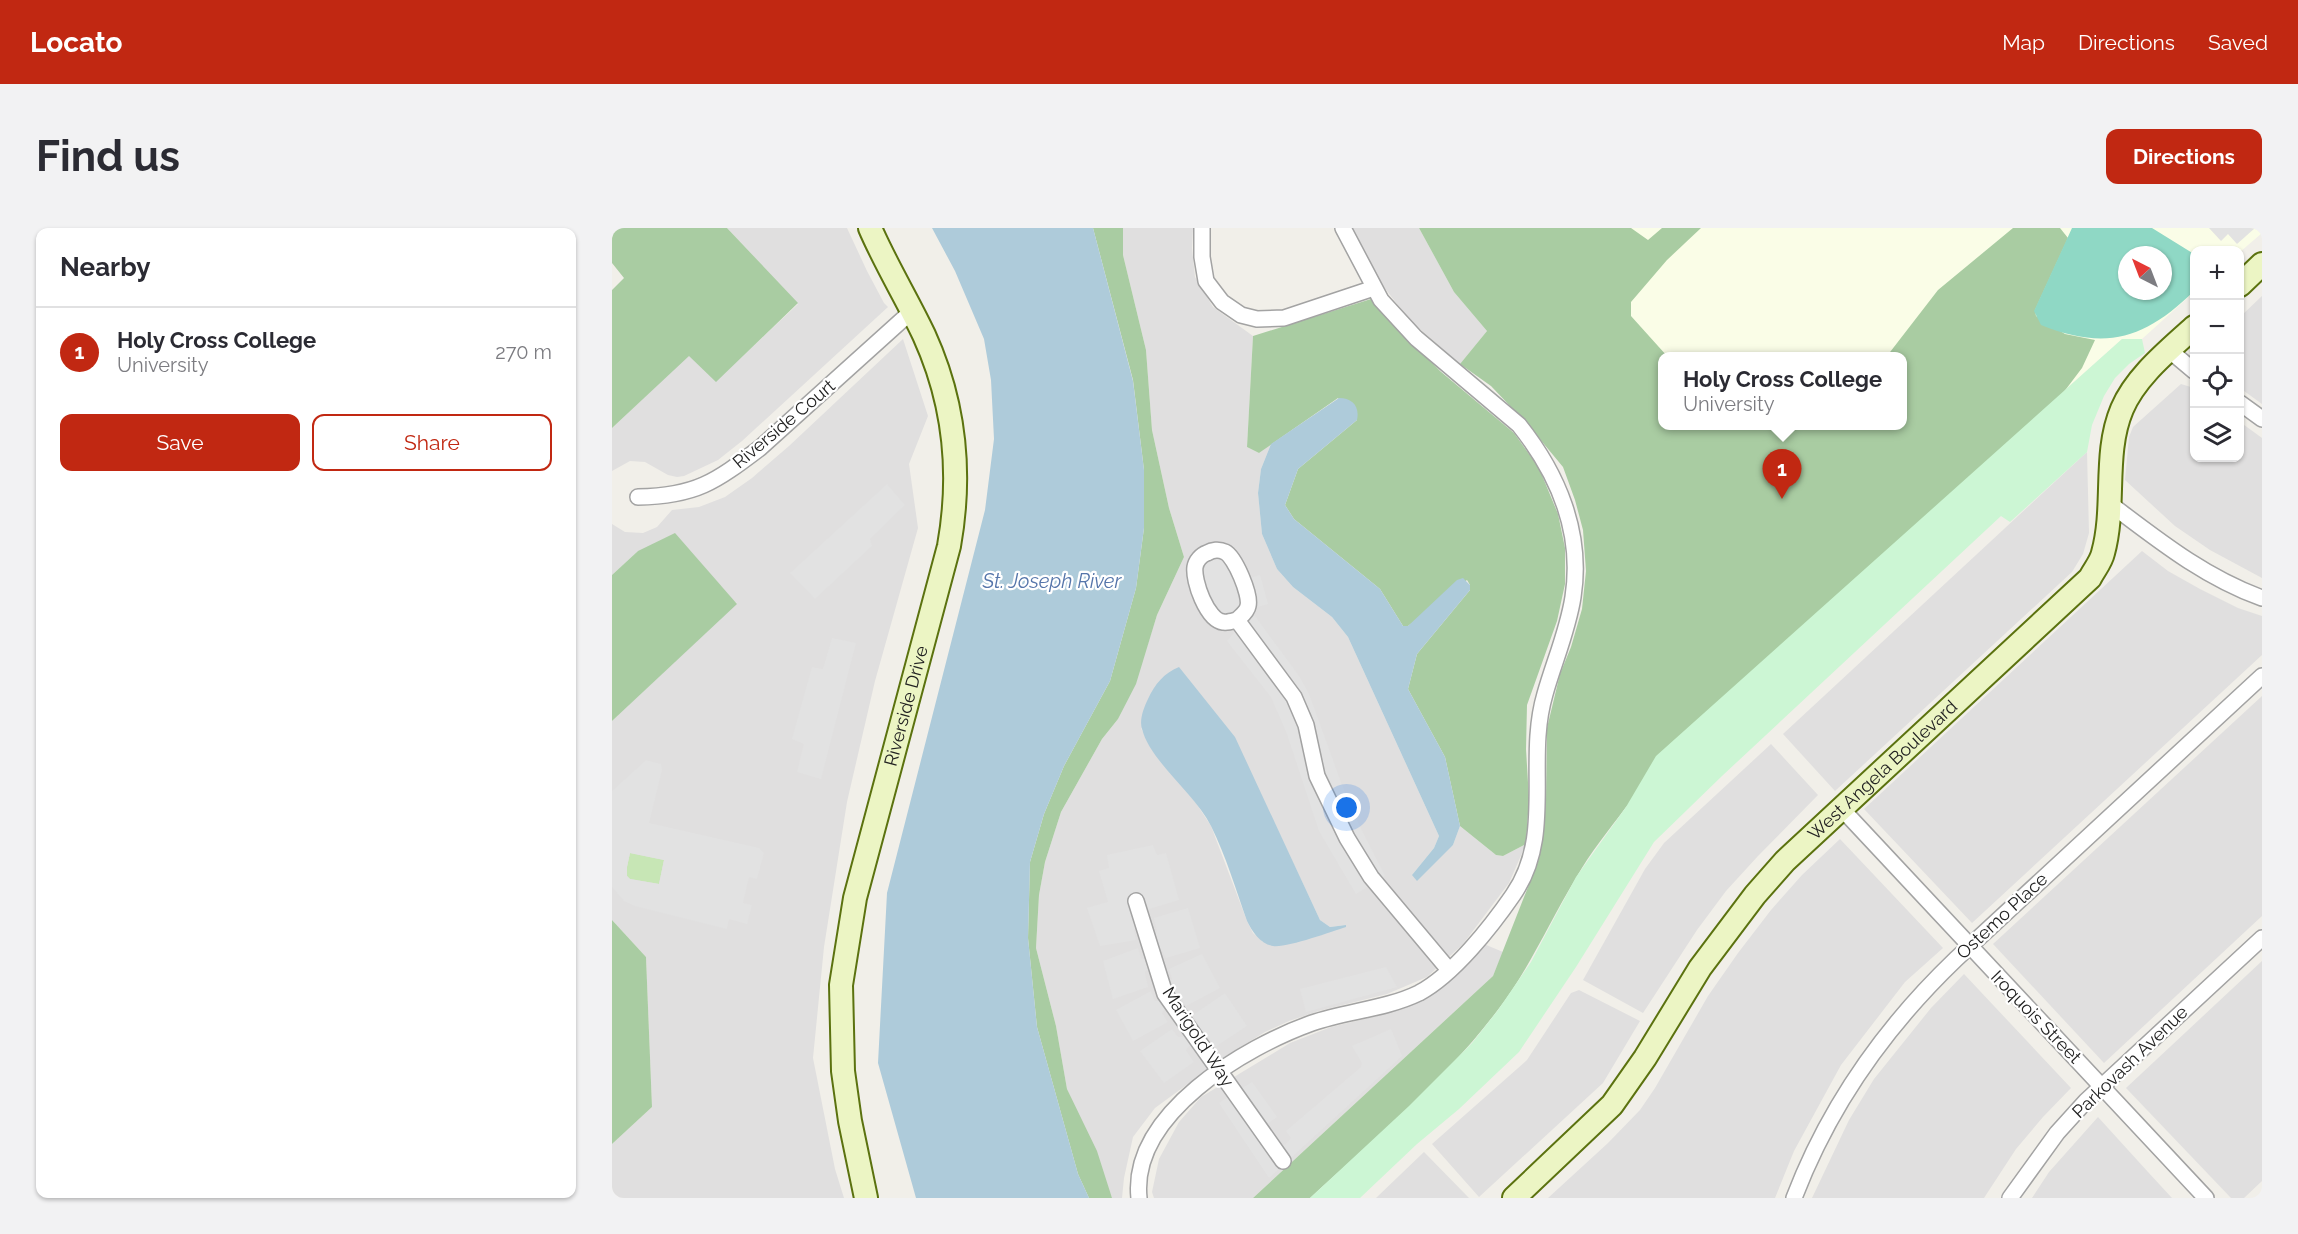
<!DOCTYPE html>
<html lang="en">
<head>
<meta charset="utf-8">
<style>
  :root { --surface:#fff; --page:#f2f2f3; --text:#2b2b33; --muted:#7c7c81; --line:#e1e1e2; --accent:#c12812 }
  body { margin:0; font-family:Raleway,sans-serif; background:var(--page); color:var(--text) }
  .controls { position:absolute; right:18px; top:18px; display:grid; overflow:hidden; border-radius:12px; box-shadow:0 2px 4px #0004 }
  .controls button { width:54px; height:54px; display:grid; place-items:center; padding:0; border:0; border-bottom:2px solid var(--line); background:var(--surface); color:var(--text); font:30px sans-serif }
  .compass { position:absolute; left:1506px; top:18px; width:54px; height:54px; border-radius:50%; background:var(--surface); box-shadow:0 2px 4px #0004; rotate:318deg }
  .you { position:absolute; left:735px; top:580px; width:21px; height:21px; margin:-15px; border:4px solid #fff; border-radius:50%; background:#1a73e8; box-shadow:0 0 0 9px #1a73e833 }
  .badge { display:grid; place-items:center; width:39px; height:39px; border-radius:50%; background:var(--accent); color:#fff; font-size:20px; font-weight:700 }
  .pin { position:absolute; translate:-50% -50px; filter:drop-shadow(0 2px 3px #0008) }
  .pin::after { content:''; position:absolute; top:32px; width:21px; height:18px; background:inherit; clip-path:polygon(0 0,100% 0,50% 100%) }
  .popup { position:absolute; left:1046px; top:124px; width:249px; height:78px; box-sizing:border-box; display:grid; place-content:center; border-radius:12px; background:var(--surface); filter:drop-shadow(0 2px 4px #0005); font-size:20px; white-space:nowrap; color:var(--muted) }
  .popup b { font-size:22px; color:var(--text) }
  .popup::after { content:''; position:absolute; left:50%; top:100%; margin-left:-12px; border:12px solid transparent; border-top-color:var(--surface) }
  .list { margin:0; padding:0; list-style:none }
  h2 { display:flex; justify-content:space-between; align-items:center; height:78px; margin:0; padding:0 24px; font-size:26px }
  h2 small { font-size:20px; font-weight:400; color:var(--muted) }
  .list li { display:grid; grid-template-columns:39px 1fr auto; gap:18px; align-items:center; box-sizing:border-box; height:90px; padding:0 24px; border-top:2px solid var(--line) }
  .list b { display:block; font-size:22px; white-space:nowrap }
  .list p { margin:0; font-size:20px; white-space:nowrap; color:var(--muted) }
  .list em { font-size:20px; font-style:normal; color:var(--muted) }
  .actions { display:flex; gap:12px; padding:18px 24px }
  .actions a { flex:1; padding:14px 0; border:2px solid var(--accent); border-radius:12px; text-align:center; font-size:21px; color:var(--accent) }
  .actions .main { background:var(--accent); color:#fff }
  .icon { flex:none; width:33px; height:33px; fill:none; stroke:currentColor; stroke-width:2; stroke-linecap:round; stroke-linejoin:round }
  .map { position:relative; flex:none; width:1650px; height:970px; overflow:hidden; border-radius:12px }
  header { display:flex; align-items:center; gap:36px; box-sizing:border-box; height:84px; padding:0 30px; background:var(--accent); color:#fff }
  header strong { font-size:28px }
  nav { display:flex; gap:33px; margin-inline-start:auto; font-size:21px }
  .intro { display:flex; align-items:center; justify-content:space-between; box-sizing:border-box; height:144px; padding:0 36px }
  h1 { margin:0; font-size:42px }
  .button { padding:15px 27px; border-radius:12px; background:var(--accent); color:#fff; font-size:21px; font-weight:700 }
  main { display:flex; gap:36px; padding:0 36px }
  aside { flex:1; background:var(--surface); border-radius:12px; box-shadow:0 2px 4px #0004 }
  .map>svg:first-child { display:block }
  .residential { fill:#e0dfdf; fill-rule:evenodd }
  .education { fill:#fafde7; fill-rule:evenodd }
  .grass { fill:#c7e6b5 }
  .forest { fill:#a9cca2 }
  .park { fill:#ccf6d4 }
  .pitch { fill:#8fd8c5; fill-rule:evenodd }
  .parking { fill:#e2e2e2; fill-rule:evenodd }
  .water { fill:#aecbda }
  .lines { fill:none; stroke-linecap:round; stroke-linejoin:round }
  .street-casing { stroke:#a3a3a3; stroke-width:18 }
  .secondary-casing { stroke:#5b720f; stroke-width:26 }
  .street { stroke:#fff; stroke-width:15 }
  .secondary { stroke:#ecf5c4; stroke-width:22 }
  .labels { text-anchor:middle; stroke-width:4.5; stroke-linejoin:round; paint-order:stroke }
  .street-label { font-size:18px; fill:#222; stroke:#fff }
  .water-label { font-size:20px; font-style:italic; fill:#5575aa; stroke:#fff }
</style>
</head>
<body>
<header>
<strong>Locato</strong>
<nav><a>Map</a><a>Directions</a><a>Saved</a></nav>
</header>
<div class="intro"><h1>Find us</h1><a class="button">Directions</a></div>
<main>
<aside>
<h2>Nearby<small></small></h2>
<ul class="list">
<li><span class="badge">1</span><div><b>Holy Cross College</b><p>University</p></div><em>270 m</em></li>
</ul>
<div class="actions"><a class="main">Save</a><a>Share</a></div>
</aside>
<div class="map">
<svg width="1650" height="970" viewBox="0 0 1650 970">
  <rect width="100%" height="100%" fill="#f1efe9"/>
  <g class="residential">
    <path d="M115,0h120l20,43 17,32 4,4 -146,134 -24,19 -34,16 -7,1 -9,-2 -23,-13 -15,-1 -18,10v-43l77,-73 27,26 82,-77z"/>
    <path d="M511,0h70l-1,20 3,29 18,30 40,29 -6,111 12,6 12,-9 -10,25 -3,24 4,41 15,35 16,18 39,30 16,20 91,199 -5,12 -22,27 41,-30 7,-19 36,29 7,1 23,-12 -17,39 -46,61 -36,33 -40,17 -68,17 -30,10 -24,11 -39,24 -71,52 -22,29 -9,41 -2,20h-10l-45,-109 -11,-63 -20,-78 3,-53 6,-33 16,-50 41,-73 16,-20 17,-35 22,-69 27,-58 -15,-49 -17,-78 -6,-80 -23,-95zM529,500l133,94 46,98 10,7 16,-2 -83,17 -10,-9 -6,-12 -36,-95 -15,-23 -46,-57z"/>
    <path d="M737,0h70l35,64 33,39 -27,33 -47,-41 -16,-19 -20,-26z"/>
    <path d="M1650,68v108l-22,-16v-71z"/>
    <path d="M291,111l25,77 -19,48 9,64 -43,153 -28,121 -23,145 -11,111 22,111 9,29h-232v-54l40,-37 -6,-150 -34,-37v-199l125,-118 -99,-52 -26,24v-51l13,8 18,1 14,-6 15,-17 27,-3 26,-10 27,-19 37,-32z"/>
    <path d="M1569,156l13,4v70h46v-36l22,16v140l-52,-28 -35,-24 -50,-46 4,-43 4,-10z"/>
    <path d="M1475,224l2,81 -6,21 -11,18 -237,219 -52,-57z"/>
    <path d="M1530,323l26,20 32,18 38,19 24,8v39l-290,268 -108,-114z"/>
    <path d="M1650,468v220l-158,147 -111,-119z"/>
    <path d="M1159,516l47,51 -60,61 -32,35 -29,39 -54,83 -60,-33 62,-111 19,-26z"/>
    <path d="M1228,611l103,109 -38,34 -64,83 -47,86 -19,47h-227l60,-55 32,-33 15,-22 53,-92 30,-43 33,-43 31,-35z"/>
    <path d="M872,716l19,8 -10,24 -240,222h-99l-2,-6 7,-33 20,-37 22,-25 89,-54 41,-16 50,-12 52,-21z"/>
    <path d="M1650,733v220l-18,17h-13l-105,-110z"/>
    <path d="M1352,746l107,114 -28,29 -27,32 -32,49h-172l37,-78 25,-41 57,-71z"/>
    <path d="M967,762l61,31 -37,62 -124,114 -47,-53 95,-84 44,-67z"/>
    <path d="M1486,889l50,55 24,26h-140l17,-26z"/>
    <path d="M812,924l45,46h-93z"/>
  </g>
  <path class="education" d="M866,0h784v5l-22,19v-2h-46v42l-52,47h-20l-188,168 -286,92zM1515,27h36v36h-36zM1050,128h240v70h-240z"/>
  <path class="grass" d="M18,625l34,7 -5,24 -29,-5 -3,-3v-9z"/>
  <g class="forest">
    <path d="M0,0h115l71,75 -82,79 -27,-26 -77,72v-138l12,-12 -12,-15z"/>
    <path d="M481,0h30v27l23,95 6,80 17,78 15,49 -27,58 -21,69 -18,35 -16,20 -41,73 -16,50 -6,33 -3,53 20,78 11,63 30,62 15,47h-23l-11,-24 -41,-147 -9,-89 2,-76 14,-48 20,-48 46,-85 26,-93 8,-60v-58l-11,-90z"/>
    <path d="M807,0h212l17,12 14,-12h39l-34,32 -36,42v14l36,40h-5v70h240v-70h-15l51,-66 75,-62h47l8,10 -33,72 1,6 29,18 30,6 -13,28 -50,66 -406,373c-17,23 -36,46 -50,71 -27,44 -47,92 -79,133 -53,70 -123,128 -187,187h-57l240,-222 46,-117 7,-59 1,-72 13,-54 11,-27 11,-38 4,-38 -3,-41 -8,-30 -12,-33 -34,-41 -38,-40 -31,-22 27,-33 -33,-39z"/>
    <path d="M759,71l69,72 74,62 25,35 19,46 7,34v36l-8,37 -30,84 -1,44 3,50 -3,45 -23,12 -7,-1 -36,-29 -15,-69 -37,-68 9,-35 53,-64v-5l-3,-5 -59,46h-5l-23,-37 -86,-70 -9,-14 13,-36 59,-49 -19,-22 -79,55 -12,-6 6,-111z"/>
    <path d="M63,305l62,71 -125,117v-146l26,-24z"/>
    <path d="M0,692l34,37 6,150 -40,37z"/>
  </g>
  <path class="park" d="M1510,111h20l3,14 -16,11 -14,14 -11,18 -12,29 -5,27 -77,70 -9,-6 -279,260 -68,66 -78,125 -57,85 -60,57 -42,35 -57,54h-50l99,-92 63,-63 26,-33 33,-48 45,-85 50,-70 30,-51z"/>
  <path class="pitch" d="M1460,0h80l42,26v37c-49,48 -88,60 -153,34l-7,-14zM1515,27h36v36h-36z"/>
  <g class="parking">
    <path d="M1597,0h46l-18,16 -9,-10 -7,7z"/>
    <path d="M275,256l18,21 -35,34 2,7 -57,53 -25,-26z"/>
    <path d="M595,318l43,32 10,-3 8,29 -14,4 -2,4 47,64 10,18 41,113 35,69 -29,18 -37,-63 -32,-97 -16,-37 -44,-56 7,-8 -1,-4 -20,-5 -23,-61z"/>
    <path d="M220,410l24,5 -35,136 -24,-7 7,-28 -12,-5 20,-72 11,2z"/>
    <path d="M34,532l15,4 1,6 -13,53 110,25 5,5 -7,26 -8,-2 -6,26 9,2 -5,19 -18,-5 -2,10 -92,-23 -11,-5 -12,-14v-96zM18,625l34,7 -5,24 -29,-5 -3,-3v-9z"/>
    <path d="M541,617l4,10 9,-2 13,47 -30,9 -2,4 7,22 3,-3 -3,-14 34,-10 12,40 -34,10 -4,-8h-4l10,32 4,-3 -3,-10 33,-15 18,34 -34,18 -7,-12 -4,1 18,32 5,-4 -5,-8 32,-22 22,33 -32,21 -8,-11h-3l-17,12 -1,2 8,12 -30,21 -24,-32 32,-22 6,8h5v-3l-18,-25 -3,4 6,9 -35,19 -17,-31 35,-19 4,10h5l-10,-30 -4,-1 -1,3 3,14 -35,12 -10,-38 35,-13 3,10 4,1 2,-2 -10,-30 -3,3 2,10 -36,6 -13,-38 21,-6 -9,-31 10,-3 -2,-13z"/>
    <path d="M774,739l11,20 -91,25 -6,-23z"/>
    <path d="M779,801l11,27 -133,122 -50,-75 33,-21 25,35 -10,7 15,20 3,1 6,-7 -5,-7 75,-64 1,-4 -10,-17z"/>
  </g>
  <g class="water">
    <path d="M320,0h161l40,153 11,89v58l-8,60 -26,93 -46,85 -20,48 -14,48 -2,76 9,89 41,147 11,24h-173l-38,-135 9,-170 98,-383 9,-71 -3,-59 -7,-41 -29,-68z"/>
    <path d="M727,170c13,0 21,8 18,22l-59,49 -13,36 9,14 86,70 23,37h5l49,-46 6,-2 7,7v5l-53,64 -9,35 37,68 15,69 -7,19 -36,36 -5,-6 22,-27 5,-12 -91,-199 -16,-20 -39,-30 -16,-18 -15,-35 -4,-41 3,-24 10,-25z"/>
    <path d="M567,439l56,70 85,183 10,7 16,-2v2c-16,5 -59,21 -73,19 -13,-2 -21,-15 -26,-25 -11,-31 -21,-65 -36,-95 -16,-32 -61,-65 -69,-97 -3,-9 2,-22 6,-30 7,-15 16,-26 31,-32z"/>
  </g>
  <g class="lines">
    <g class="street-casing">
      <g id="street">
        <path d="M590,0v29l4,24 16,21 19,13 16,4 27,-1 90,-30"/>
        <path d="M1557,122l25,21"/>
        <path d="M1628,175l22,16"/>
        <path d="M26,269c58,-1 77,-15 122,-49l152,-137"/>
        <path d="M1497,275c49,37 95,74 153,95"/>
        <path d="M625,392c-4,1 -10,3 -14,2 -16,-2 -30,-41 -28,-55 1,-6 6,-12 12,-14 5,-3 12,-4 18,-1 10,5 26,43 23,54 -1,6 -7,10 -11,14l57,77 12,28 11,51 30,62 24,39 78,93"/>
        <path d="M1230,581l364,389"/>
        <path d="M524,673l29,93 118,167"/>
        <path d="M527,970c-9,-84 106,-151 173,-175 35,-12 74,-14 107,-30 34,-18 72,-66 94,-98 42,-60 12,-134 32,-201 9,-32 23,-64 28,-97 10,-64 -15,-123 -54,-172l-103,-87 -35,-38 -38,-72"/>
        <path d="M1182,970c35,-92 91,-171 162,-239l306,-283"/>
        <path d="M1398,970l47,-65 29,-32 176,-163"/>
      </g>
    </g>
    <g class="secondary-casing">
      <g id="secondary">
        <path d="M1628,57l22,-21"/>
        <path id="s1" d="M254,970l-16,-77 -7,-50 -2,-86 14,-87 94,-352c13,-73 6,-143 -25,-211 -17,-36 -38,-70 -54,-107"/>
        <path id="s2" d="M902,970l98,-93 33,-47 55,-90 55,-73 30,-34 305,-283c4,-8 11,-16 13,-25 13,-47 0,-99 19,-144 14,-33 47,-59 72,-82"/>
      </g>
    </g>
    <use href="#street" class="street"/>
    <use href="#secondary" class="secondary"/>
  </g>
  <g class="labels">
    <g class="street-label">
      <text transform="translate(172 196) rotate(-40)" y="6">Riverside Court</text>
      <text dy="6" stroke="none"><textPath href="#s1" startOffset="502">Riverside Drive</textPath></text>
      <text dy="6" stroke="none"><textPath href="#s2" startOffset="568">West Angela Boulevard</textPath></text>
      <text transform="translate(1390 688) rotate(-43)" y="6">Ostemo Place</text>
      <text transform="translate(1424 789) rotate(46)" y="6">Iroquois Street</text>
      <text transform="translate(586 809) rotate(57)" y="6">Marigold Way</text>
      <text transform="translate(1518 834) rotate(-44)" y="6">Parkovash Avenue</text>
    </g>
    <g class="water-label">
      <text x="440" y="360">St. Joseph River</text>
    </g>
  </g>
</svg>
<div class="controls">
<button>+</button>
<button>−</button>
<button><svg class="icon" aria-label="locate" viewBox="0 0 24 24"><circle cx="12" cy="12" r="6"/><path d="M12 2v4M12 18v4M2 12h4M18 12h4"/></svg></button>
<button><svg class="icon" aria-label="layers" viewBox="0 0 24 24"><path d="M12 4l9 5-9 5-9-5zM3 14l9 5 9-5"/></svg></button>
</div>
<svg class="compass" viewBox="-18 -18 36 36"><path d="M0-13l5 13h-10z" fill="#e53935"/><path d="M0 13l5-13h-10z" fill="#7c7c81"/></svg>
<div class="you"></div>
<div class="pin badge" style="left:1170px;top:271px">1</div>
<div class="popup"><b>Holy Cross College</b>University</div>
</div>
</main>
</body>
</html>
